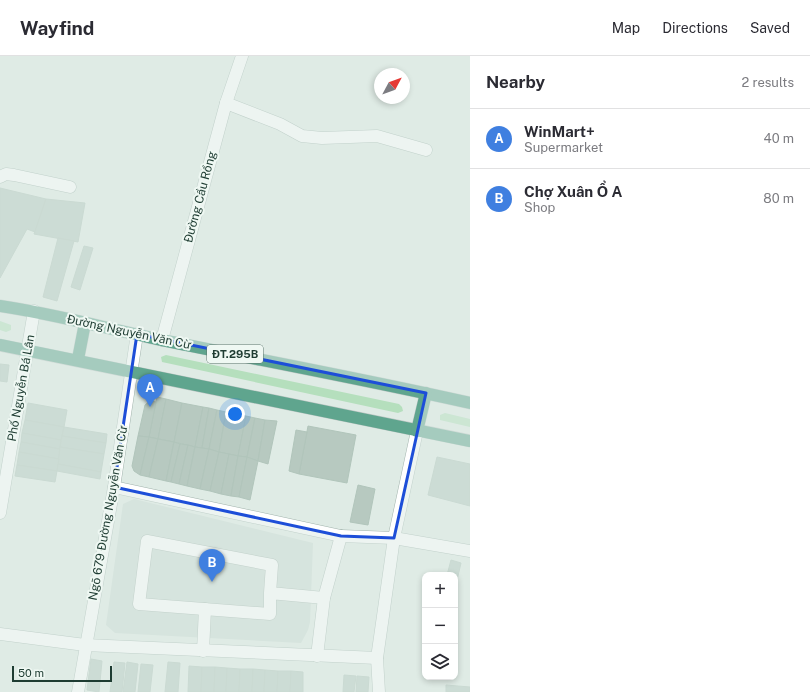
<!DOCTYPE html>
<html lang="en">
<head>
<meta charset="utf-8">
<style>
  :root { --surface:#fff; --page:#f7f7f7; --text:#2b2b33; --muted:#7c7c81; --line:#e1e1e2; --accent:#8a473e }
  body { margin:0; font-family:"Public Sans",sans-serif; background:var(--page); color:var(--text) }
  .controls { position:absolute; right:12px; bottom:12px; display:grid; overflow:hidden; border-radius:8px; box-shadow:0 2px 6px #0003 }
  .controls button { width:36px; height:36px; display:grid; place-items:center; padding:0; border:0; border-bottom:1px solid var(--line); background:var(--surface); color:var(--text); font:20px sans-serif }
  .compass { position:absolute; left:374px; top:12px; width:36px; height:36px; border-radius:50%; background:var(--surface); box-shadow:0 2px 6px #0003; rotate:49deg }
  .scale { position:absolute; left:12px; bottom:10px; width:100px; box-sizing:border-box; padding-left:4px; border:2px solid #1e3c32; border-top:0; font-size:11px; line-height:14px; white-space:nowrap; color:#1e3c32; -webkit-text-stroke:3px #eff8f3; paint-order:stroke }
  .you { position:absolute; left:235px; top:358px; width:14px; height:14px; margin:-10px; border:3px solid #fff; border-radius:50%; background:#1a73e8; box-shadow:0 0 0 6px #1a73e833 }
  .badge { display:grid; place-items:center; width:26px; height:26px; border-radius:50%; background:var(--accent); color:#fff; font-size:13px; font-weight:700 }
  .pin { position:absolute; translate:-50% -33px; filter:drop-shadow(0 1px 2px #0008) }
  .pin::after { content:''; position:absolute; top:21px; width:14px; height:12px; background:inherit; clip-path:polygon(0 0,100% 0,50% 100%) }
  .list { margin:0; padding:0; list-style:none }
  h2 { display:flex; justify-content:space-between; align-items:center; height:52px; margin:0; padding:0 16px; font-size:17px }
  h2 small { font-size:13px; font-weight:400; color:var(--muted) }
  .list li { display:grid; grid-template-columns:26px 1fr auto; gap:12px; align-items:center; box-sizing:border-box; height:60px; padding:0 16px; border-top:1px solid var(--line) }
  .list b { display:block; font-size:15px; white-space:nowrap }
  .list p { margin:0; font-size:13px; white-space:nowrap; color:var(--muted) }
  .list em { font-size:13px; font-style:normal; color:var(--muted) }
  .icon { flex:none; width:22px; height:22px; fill:none; stroke:currentColor; stroke-width:2; stroke-linecap:round; stroke-linejoin:round }
  .map { position:relative; flex:none; width:470px; height:636px; overflow:hidden }
  header { display:flex; align-items:center; gap:24px; box-sizing:border-box; height:56px; padding:0 20px; background:var(--surface); border-bottom:1px solid var(--line) }
  header strong { font-size:19px }
  nav { display:flex; gap:22px; margin-inline-start:auto; font-size:14px }
  main { display:flex }
  aside { flex:1; background:var(--surface) }
  .map>svg:first-child { display:block }
  .built { fill:#cddbd4 }
  .green { fill:#b5dfbd }
  .building { fill:#b7c9c0; stroke:#b1c5bb }
  .lines { fill:none; stroke-linecap:round; stroke-linejoin:round }
  .minor-casing { stroke:#a1b3ac; stroke-width:13 }
  .major-casing { stroke:#c0c8c6; stroke-width:13 }
  .minor { stroke:#fff; stroke-width:12 }
  .major { stroke:#5fa58e; stroke-width:12 }
  .marked { fill:none; stroke:#1d4ed8; stroke-width:3; stroke-linejoin:round }
  .labels { text-anchor:middle; stroke-width:4; stroke-linejoin:round; paint-order:stroke }
  .shield { fill:#eff8f3; stroke:#5d746c; stroke-width:1 }
  .shield-label { font-size:11px; font-weight:bold; fill:#1e3c32 }
  .street-label { font-size:12px; fill:#1e3c32; stroke:#eff8f3 }
</style>
</head>
<body>
<header>
<strong>Wayfind</strong>
<nav><a>Map</a><a>Directions</a><a>Saved</a></nav>
</header>
<main>
<div class="map">
<svg width="470" height="636" viewBox="0 0 470 636">
  <rect width="100%" height="100%" fill="#dfebe5"/>
  <path class="built" d="M134,443l179,44 -3,79 -2,8 -7,13 -186,-10 -9,-8 17,-121z"/>
  <g class="green">
    <path d="M0,265l11,4v5l-5,2 -6,-2z"/>
    <path d="M166,299l233,49 3,3 1,4 -5,2 -236,-51 -1,-5z"/>
    <path d="M445,357l25,6v8l-30,-7v-5z"/>
  </g>
  <g class="building">
    <path d="M0,132l46,11 -11,33 -8,-3 -27,49z"/>
    <path d="M46,143l39,4 -7,39 -44,-8z"/>
    <path d="M58,182l16,3 -17,60 -14,-4z"/>
    <path d="M84,190l9,2 -13,42 -9,-3z"/>
    <path d="M0,308l9,1 -2,17 -7,-1z"/>
    <path d="M157,341l9,2 -8,40 -9,-2z"/>
    <path d="M166,343l16,4 -8,39 -16,-3z"/>
    <path d="M150,345l6,1 -7,35 -11,-1 7,-31z"/>
    <path d="M28,347l39,7 -3,17 -39,-7z"/>
    <path d="M182,347l21,4 -8,40 -21,-5z"/>
    <path d="M203,351l6,1 -7,40 -7,-1z"/>
    <path d="M209,352l8,2 -8,39 -7,-1z"/>
    <path d="M217,354l9,2 -7,40 -10,-3z"/>
    <path d="M226,356l20,4 -8,40 -19,-4z"/>
    <path d="M246,360l9,2 -8,39 -9,-1z"/>
    <path d="M255,362l10,2 -7,41 -11,-4z"/>
    <path d="M25,364l39,7 -3,13 -39,-7z"/>
    <path d="M265,364l12,1 -9,43 -10,-3z"/>
    <path d="M308,370l48,9 -9,48 -48,-9z"/>
    <path d="M64,371l43,7 -1,9 -44,-7z"/>
    <path d="M296,374l11,2 -8,42 -10,-3z"/>
    <path d="M22,377l39,7 -1,9 -39,-7z"/>
    <path d="M62,380l44,7 -2,11 -44,-7z"/>
    <path d="M138,380l11,1 -9,38 -6,-4 -2,-5z"/>
    <path d="M149,381l9,2 -9,38 -9,-2z"/>
    <path d="M158,383l16,3 -8,39 -17,-4z"/>
    <path d="M21,386l39,7 -1,10 -40,-7z"/>
    <path d="M174,386l6,2 -9,38 -5,-1z"/>
    <path d="M180,388l8,1 -9,39 -8,-2z"/>
    <path d="M188,389l7,2 -8,39 -8,-2z"/>
    <path d="M60,391l44,7 -3,18 -43,-8z"/>
    <path d="M195,391l14,2 -9,40 -13,-3z"/>
    <path d="M209,393l10,3 -9,39 -10,-2z"/>
    <path d="M19,396l40,7 -2,12 -40,-6z"/>
    <path d="M219,396l10,2 -8,40 -11,-3z"/>
    <path d="M229,398l9,2 -7,40 -10,-2z"/>
    <path d="M238,400l9,1 -8,40 -8,-1z"/>
    <path d="M247,401l11,4 -8,39 -11,-3z"/>
    <path d="M437,401l33,7v42l-42,-11z"/>
    <path d="M58,408l43,8 -1,7 -43,-8z"/>
    <path d="M17,409l40,6 -2,11 -40,-6z"/>
    <path d="M358,429l17,4 -7,36 -18,-3z"/>
    <path d="M451,504l10,3 -6,26v-14h-8z"/>
    <path d="M91,603l11,2 -3,31 -12,-2z"/>
    <path d="M114,606l11,1 -3,29h-12z"/>
    <path d="M127,606l11,2 -3,28h-12z"/>
    <path d="M168,606l12,1 -2,29h-13z"/>
    <path d="M141,608l12,1 -3,27h-12z"/>
    <path d="M189,610l13,1 -1,25h-13z"/>
    <path d="M202,611h13l-1,25h-13z"/>
    <path d="M215,611l12,1 -1,24h-12z"/>
    <path d="M227,612l13,1 -1,23h-13z"/>
    <path d="M240,613h13l-1,23h-13z"/>
    <path d="M253,613l12,1 -1,22h-12z"/>
    <path d="M265,614l13,1 -1,21h-13z"/>
    <path d="M278,615h13l-1,21h-13z"/>
    <path d="M291,615l12,1v20h-13z"/>
    <path d="M344,619l12,1 -2,16h-11z"/>
    <path d="M357,620l12,1 -1,15h-12z"/>
    <path d="M446,629l24,2v5h-24z"/>
  </g>
  <g class="lines">
    <g class="minor-casing">
      <g id="minor">
        <path d="M226,47l54,21 22,12 20,2 55,-2 49,14"/>
        <path d="M0,121l6,-3 8,1 56,12"/>
        <path d="M162,284l64,-237 16,-47"/>
        <path d="M114,431l227,49 53,2 76,13"/>
        <path d="M0,457l34,-202"/>
        <path d="M270,537v21l-131,-10 8,-63 125,24 -2,28 54,5"/>
        <path d="M0,578l85,11 292,13"/>
        <path d="M203,595l2,-42"/>
        <path d="M317,600l7,-58 17,-62"/>
        <path d="M78,636l36,-205 23,-153"/>
        <path d="M379,636l-2,-34 4,-28 13,-92 23,-107"/>
      </g>
    </g>
    <g class="major-casing">
      <g id="major">
        <path d="M0,250c55,8 108,23 162,34 103,21 206,40 308,63"/>
        <path d="M0,289l470,96"/>
        <path d="M78,303l7,-36"/>
        <path d="M417,375l9,-38"/>
      </g>
    </g>
    <use href="#minor" class="minor"/>
    <use href="#major" class="major"/>
  </g>
  <path d="M0 0H470V636H0ZM137,278l289,59 -32,145 -53,-2 -227,-49z" fill="#dfebe5" fill-opacity=".55" fill-rule="evenodd"/>
  <path class="marked" d="M137,278l289,59 -32,145 -53,-2 -227,-49z"/>
  <g class="labels">
    <rect class="shield" x="207" y="289" width="56" height="18" rx="3"/>
    <g class="shield-label">
      <text x="235" y="302">ĐT.295B</text>
    </g>
    <g class="street-label">
      <text transform="translate(200 141) rotate(-75)" y="4">Đường Cầu Rồng</text>
      <text transform="translate(129 276) rotate(12)" y="4">Đường Nguyễn Văn Cừ</text>
      <text transform="translate(21 332) rotate(-80)" y="4">Phố Nguyễn Bá Lân</text>
      <text transform="translate(108 457) rotate(-80)" y="4">Ngõ 679 Đường Nguyễn Văn Cừ</text>
    </g>
  </g>
</svg>
<div class="controls">
<button>+</button>
<button>−</button>
<button><svg class="icon" aria-label="layers" viewBox="0 0 24 24"><path d="M12 4l9 5-9 5-9-5zM3 14l9 5 9-5"/></svg></button>
</div>
<svg class="compass" viewBox="-18 -18 36 36"><path d="M0-13l5 13h-10z" fill="#e53935"/><path d="M0 13l5-13h-10z" fill="#7c7c81"/></svg>
<div class="scale">50 m</div>
<div class="you"></div>
<div class="pin badge" style="left:150px;top:351px;background:#3f7fe0">A</div>
<div class="pin badge" style="left:212px;top:526px;background:#3f7fe0">B</div>
</div>
<aside>
<h2>Nearby<small>2 results</small></h2>
<ul class="list">
<li><span class="badge" style="background:#3f7fe0">A</span><div><b>WinMart+</b><p>Supermarket</p></div><em>40 m</em></li>
<li><span class="badge" style="background:#3f7fe0">B</span><div><b>Chợ Xuân Ổ A</b><p>Shop</p></div><em>80 m</em></li>
</ul>
</aside>
</main>
</body>
</html>
